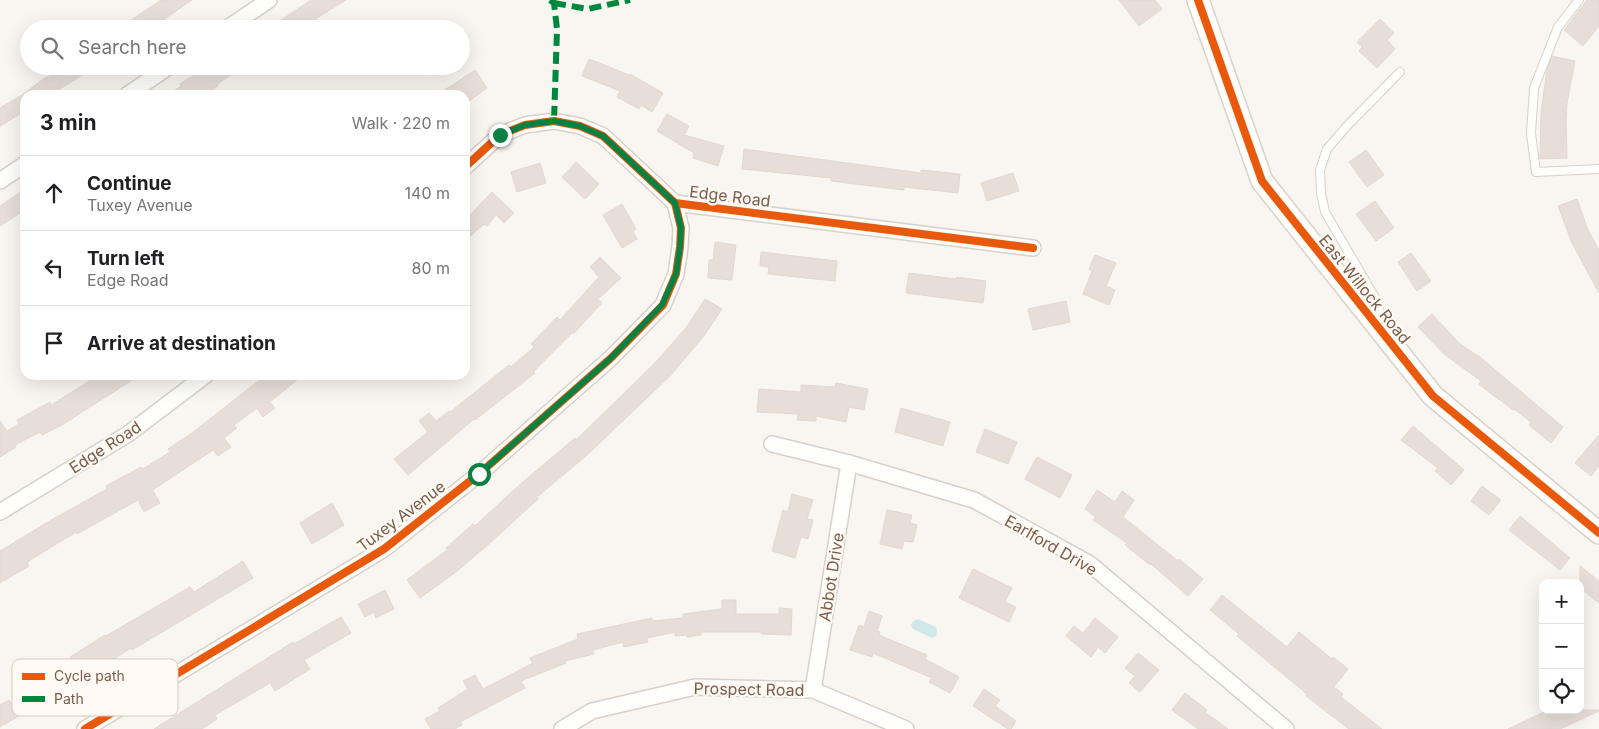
<!DOCTYPE html>
<html lang="en">
<head>
<meta charset="utf-8">
<style>
  :root { --surface:#fff; --page:#f2f2f2; --text:#202124; --muted:#757577; --line:#e0e0e0 }
  body { margin:0; font-family:Inter,sans-serif; background:var(--page); color:var(--text) }
  .controls { position:absolute; right:15px; bottom:15px; display:grid; overflow:hidden; border-radius:10px; box-shadow:0 5px 20px #0002 }
  .controls button { width:45px; height:45px; display:grid; place-items:center; padding:0; border:0; border-bottom:1px solid var(--line); background:var(--surface); color:var(--text); font:25px sans-serif }
  .stop { position:absolute; width:15px; height:15px; margin:-11px; border:4px solid #0b8043; border-radius:50%; background:#fff }
  .stop.end { background:#0b8043; border-color:#fff; box-shadow:0 1px 5px #0008 }
  .list { margin:0; padding:0; list-style:none }
  h2 { display:flex; justify-content:space-between; align-items:center; height:65px; margin:0; padding:0 20px; font-size:21px }
  h2 small { font-size:16px; font-weight:400; color:var(--muted) }
  .list li { display:grid; grid-template-columns:32px 1fr auto; gap:15px; align-items:center; box-sizing:border-box; height:75px; padding:0 20px; border-top:1px solid var(--line) }
  .list b { display:block; font-size:19px; white-space:nowrap }
  .list p { margin:0; font-size:16px; white-space:nowrap; color:var(--muted) }
  .list em { font-size:16px; font-style:normal; color:var(--muted) }
  .icon { flex:none; width:28px; height:28px; fill:none; stroke:currentColor; stroke-width:2; stroke-linecap:round; stroke-linejoin:round }
  .map { position:relative; flex:none; width:1599px; height:729px; overflow:hidden }
  .search { position:absolute; background:var(--surface); box-shadow:0 5px 20px #0002; left:20px; top:20px; width:450px; height:55px; display:flex; align-items:center; gap:12px; box-sizing:border-box; padding:0 18px; border-radius:28px; color:var(--muted); font-size:19px }
  .panel { position:absolute; background:var(--surface); box-shadow:0 5px 20px #0002; left:20px; top:90px; width:450px; height:290px; border-radius:15px }
  .map>svg:first-child { display:block }
  .water { fill:#d0e8ea }
  .building { fill:#e6ded7; stroke:#e2d8d2 }
  .lines { fill:none; stroke-linecap:round; stroke-linejoin:round }
  .lane-casing { stroke:#d7d1cb; stroke-width:10 }
  .street-casing { stroke:#d7d1cb; stroke-width:18 }
  .secondary-casing { stroke:#d9d2cb; stroke-width:24 }
  .lane { stroke:#fefefd; stroke-width:8 }
  .street { stroke:#fefefd; stroke-width:15 }
  .secondary { stroke:#fefefd; stroke-width:21 }
  .quiet { stroke:#00873e; stroke-width:6; stroke-dasharray:12 6; stroke-linecap:butt }
  .cycleway-casing { stroke:#fffaf3; stroke-width:11 }
  .cycleway { stroke:#e8590c; stroke-width:8 }
  .route { stroke:#0b8043; stroke-width:6 }
  .labels { text-anchor:middle; stroke-width:4.5; stroke-linejoin:round; paint-order:stroke }
  .street-label { font-size:16px; fill:#7a5c4d; stroke:#fffaf3 }
  .key { fill:#fffaf3; stroke:#d7cbc1; stroke-width:1 }
  .key-label { font-size:14px; fill:#7a5c4d }
</style>
</head>
<body>
<div class="map">
<svg width="1599" height="729" viewBox="0 0 1599 729">
  <rect width="100%" height="100%" fill="#f9f5f0"/>
  <path class="water" d="M918,619l18,8 1,4 -1,5 -4,2 -19,-9 -2,-4 2,-4z"/>
  <g class="building">
    <path d="M161,0h31l-42,29h-32z"/>
    <path d="M311,0h35l-34,21 5,8h-49z"/>
    <path d="M1119,0h36l7,9 -23,17z"/>
    <path d="M1587,0h12v26l-16,20 -19,-16z"/>
    <path d="M1380,19l14,14 -7,7 8,9 -18,19 -18,-17 3,-4 -5,-5z"/>
    <path d="M1552,56l23,5 -8,42 -1,18 1,37 -27,1 1,-48 6,-41z"/>
    <path d="M589,59l40,16 1,-1 33,19 -11,19 -11,-7 -2,4 -22,-12 3,-6 -38,-15z"/>
    <path d="M66,66h31l-47,29h-25v16l-25,15v-18l22,-13 24,-18v1z"/>
    <path d="M208,66h37l-28,18 1,2 -15,9h-35l13,-9 -1,-2z"/>
    <path d="M475,70l12,18 -22,16v-9h-28z"/>
    <path d="M667,114l22,12 -5,9 40,11 -6,20 -25,-8 1,-5 -37,-22z"/>
    <path d="M744,149l177,24v-3l39,4 -2,19 -54,-6v3l-73,-9v-3l-89,-9z"/>
    <path d="M1366,150l18,25 -17,12 -18,-25z"/>
    <path d="M576,162l23,22 -14,15 -23,-22z"/>
    <path d="M540,163l6,20 -29,9 -6,-20z"/>
    <path d="M1013,173l6,18 -32,10 -6,-18z"/>
    <path d="M25,189v21l-25,16v-20z"/>
    <path d="M492,192l22,21 -10,10 -8,-8 -9,11 -3,-2 -19,17v-21z"/>
    <path d="M1577,199l11,31 11,20v43l-27,-50 -14,-37z"/>
    <path d="M1375,201l19,27 -18,13 -20,-27z"/>
    <path d="M622,204l14,25 -3,2 4,8 -15,9 -19,-33z"/>
    <path d="M715,242l21,3 -4,35 -24,-2 1,-18h4z"/>
    <path d="M761,252l76,9 -2,20 -67,-7 1,-7 -9,-1z"/>
    <path d="M1411,253l20,28 -14,10 -19,-29z"/>
    <path d="M1095,255l21,8 -10,23 9,4 -6,15 -26,-11 9,-23 -3,-2z"/>
    <path d="M600,257l21,21 -23,21 4,4 -28,30h-2l-39,39 2,1 -60,47 -1,-1 -66,56 -14,-16 34,-27 -9,-11 10,-8 7,8 13,-10 1,1 59,-47 2,2 23,-20 -3,-3 26,-27 3,3 39,-43 -9,-10z"/>
    <path d="M909,273l47,6 1,-2 29,4 -3,22 -77,-10z"/>
    <path d="M705,299l17,10 -19,28 -33,39 -84,80 -49,41 1,2 -48,44 -34,29 -36,26 -13,-18 40,-30 -1,-2 27,-24 2,2 41,-38 59,-50 1,2 78,-76 32,-36z"/>
    <path d="M1066,301l4,21 -37,8 -5,-21z"/>
    <path d="M1432,314l27,29 22,15 82,69 -12,16 -22,-18 2,-3 -17,-13 -1,1 -14,-11v1l-20,-16 2,-3 -37,-27 -26,-27z"/>
    <path d="M99,375h41l-78,50 -20,10 -2,-3 -25,13 1,2 -16,10v-36l7,10 12,-7 -2,-4 33,-18 1,3z"/>
    <path d="M266,375h37l-33,27 5,6 -12,9 -6,-9 -23,17 3,3 -13,10 7,9 -13,9 -5,-6 -59,39 -1,2 7,12 -16,9 -6,-12 -61,34 -1,-2 -49,30 2,4 -29,17v-32l53,-32 54,-30 -1,-3 35,-19 2,2 27,-17 -2,-3 24,-16z"/>
    <path d="M836,383l32,6 -4,21 -15,-3 -3,15 -30,-6v5l-19,-1 1,-6 -41,-2 2,-23 42,3v-7l34,2z"/>
    <path d="M901,408l49,14 -7,24 -48,-14z"/>
    <path d="M1413,426l51,44 -13,15 -16,-14 3,-3 -37,-28z"/>
    <path d="M985,429l32,13 -9,22 -32,-12z"/>
    <path d="M1599,435v31l-8,10 -16,-13z"/>
    <path d="M1037,457l35,18 -12,23 -35,-19z"/>
    <path d="M1482,486l19,14 -12,15 -18,-14z"/>
    <path d="M1097,490l18,12 7,-11 12,9 -11,17 55,44 1,-2 24,20 -15,17 -37,-32 -1,1 -25,-20 2,-2 -34,-23 3,-3 -11,-8z"/>
    <path d="M792,494l21,6 -6,19 6,1 -5,19 -7,-2 -6,21 -23,-7 11,-41 5,2z"/>
    <path d="M332,503l12,22 -32,19 -12,-21z"/>
    <path d="M887,510l25,5 -2,8 7,2 -4,17 -9,-1 -2,8 -22,-5z"/>
    <path d="M1520,516l50,42 -10,12 -51,-40z"/>
    <path d="M243,561l10,17 -121,72 -1,-2 -85,55 -9,-16 37,-23 -4,-7 35,-22 1,1 84,-49 4,5z"/>
    <path d="M1580,566l19,15v22l-19,-15z"/>
    <path d="M973,569l39,19 -7,14 11,5 -7,15 -50,-24z"/>
    <path d="M385,590l9,19 -18,9 -2,-6 -9,5 -7,-13z"/>
    <path d="M1222,595l65,52 12,-15 33,27 1,-2 15,12 -14,18 9,7 -2,3 41,32h-33l-43,-33 1,-2 -70,-58 2,-2 -29,-24z"/>
    <path d="M722,600h14v14h43v-6l13,1 -1,26 -30,-1v-2h-60v3l-14,2v-2l-12,1v-4l-28,6 1,4 -24,5 -1,-5 -30,8 1,4 -29,7 1,2 -45,18 4,7 -65,34 2,3 -7,4h-24l-6,-10 15,-8 -2,-3 30,-19 -5,-8 12,-6 8,14 50,-26 -3,-5 48,-19 -1,-5 75,-16v3l31,-3v-4l39,-5z"/>
    <path d="M869,611l13,5 -5,15 3,1 -1,3 48,20 -2,4 34,18 -9,16 -21,-11 3,-4 -59,-25 -1,4 -22,-7 9,-25 5,2z"/>
    <path d="M341,617l10,16 -47,27 6,9 -35,22 -5,-8 -55,32 2,4 -15,10h-48l139,-87 1,2z"/>
    <path d="M1095,618l23,19 -13,16 -7,-6 -7,10 -25,-21 8,-10 9,7z"/>
    <path d="M1138,653l21,17 -19,22 -11,-9 6,-7 -10,-8z"/>
    <path d="M984,689l16,11 -5,6 21,15 -5,8h-3l-35,-23z"/>
    <path d="M1185,693l22,17 -2,2 23,17h-30l-26,-19z"/>
    <path d="M9,700l10,16 -19,11v-22z"/>
    <path d="M1548,710h51v1l-39,18h-52z"/>
  </g>
  <g class="lines">
    <g class="lane-casing">
      <g id="lane">
        <path d="M1579,0l-21,27 -24,61 -3,45 5,39 63,-3"/>
        <path d="M1378,321l2,-9 -3,-11 -52,-89 -4,-19 -1,-23 7,-21 20,-23 53,-54"/>
      </g>
    </g>
    <g class="street-casing">
      <g id="street">
        <path d="M226,29l43,-29"/>
        <path d="M127,95l43,-29"/>
        <path d="M465,167l35,-32 25,-10 29,-4 26,5 23,10 72,67 358,45"/>
        <path d="M0,181l25,-17"/>
        <path d="M772,444l77,19 125,37 116,64 196,165"/>
        <path d="M0,512l128,-78 78,-59"/>
        <path d="M813,690l36,-227"/>
        <path d="M85,729l299,-180 95,-75 132,-116 52,-53 13,-31 4,-27 1,-19 -6,-25"/>
        <path d="M562,729l30,-18 103,-24 118,3 93,39"/>
      </g>
    </g>
    <g class="secondary-casing">
      <path id="secondary" d="M1198,0l64,181 171,215 166,137"/>
    </g>
    <use href="#lane" class="lane"/>
    <use href="#street" class="street"/>
    <use href="#secondary" class="secondary"/>
    <g class="quiet">
      <path d="M550,0l4,3 3,26 -3,92"/>
      <path d="M554,3l34,6 42,-9"/>
    </g>
    <g class="cycleway-casing">
      <g id="cycleway">
        <path d="M1198,0l64,181 171,215 166,137"/>
        <path d="M465,167l35,-32 25,-10 29,-4 26,5 23,10 72,67 358,45"/>
        <path d="M85,729l299,-180 95,-75 132,-116 52,-53 13,-31 4,-27 1,-19 -6,-25"/>
      </g>
    </g>
    <use href="#cycleway" class="cycleway"/>
  </g>
  <g class="lines">
    <path class="route" d="M479,474l132,-116 51,-53 14,-31 4,-27 1,-19 -6,-25 -72,-67 -23,-10 -26,-5 -29,4 -25,10"/>
  </g>
  <g class="labels">
    <g class="street-label">
      <text transform="translate(730 196) rotate(7)" y="6">Edge Road</text>
      <text transform="translate(1365 289) rotate(51)" y="6">East Willock Road</text>
      <text transform="translate(105 447) rotate(-33)" y="6">Edge Road</text>
      <text transform="translate(401 516) rotate(-37)" y="6">Tuxey Avenue</text>
      <text transform="translate(1051 545) rotate(30)" y="6">Earlford Drive</text>
      <text transform="translate(831 577) rotate(-81)" y="6">Abbot Drive</text>
      <text transform="translate(749 689) rotate(1)" y="6">Prospect Road</text>
    </g>
  </g>
  <rect x="12" y="659" width="166" height="57" rx="8" class="key"/>
  <rect x="22" y="673" width="23" height="7" fill="#e8590c"/>
  <rect x="22" y="696" width="23" height="6" fill="#00873e"/>
  <g class="key-label">
    <text x="54" y="681">Cycle path</text>
    <text x="54" y="704">Path</text>
  </g>
</svg>
<div class="controls">
<button>+</button>
<button>−</button>
<button><svg class="icon" aria-label="locate" viewBox="0 0 24 24"><circle cx="12" cy="12" r="6"/><path d="M12 2v4M12 18v4M2 12h4M18 12h4"/></svg></button>
</div>
<div class="stop" style="left:479px;top:474px"></div>
<div class="stop end" style="left:500px;top:135px"></div>
<div class="search"><svg class="icon" aria-label="search" viewBox="0 0 24 24"><circle cx="10" cy="10" r="6"/><path d="M15 15l6 6"/></svg>Search here</div>
<section class="panel">
<h2>3 min<small>Walk · 220 m</small></h2>
<ul class="list">
<li><svg class="icon" aria-label="ahead" viewBox="0 0 24 24"><path d="M12 20V5M6 11l6-6 6 6"/></svg><div><b>Continue</b><p>Tuxey Avenue</p></div><em>140 m</em></li>
<li><svg class="icon" aria-label="left" viewBox="0 0 24 24"><path d="M17 20v-9H6M10 6l-5 5 5 5"/></svg><div><b>Turn left</b><p>Edge Road</p></div><em>80 m</em></li>
<li><svg class="icon" aria-label="arrive" viewBox="0 0 24 24"><path d="M6 21V4h12l-3 4 3 4H6"/></svg><div><b>Arrive at destination</b></div></li>
</ul>
</section>
</div>
</body>
</html>
